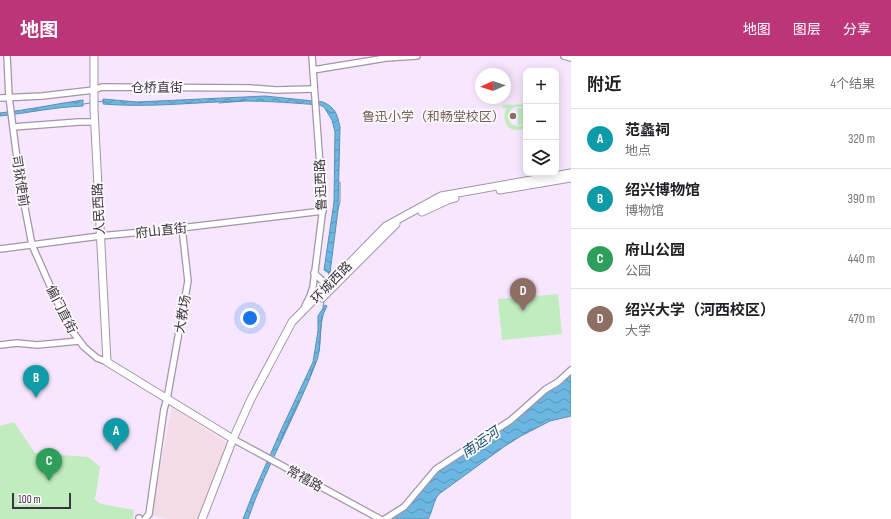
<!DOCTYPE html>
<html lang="zh">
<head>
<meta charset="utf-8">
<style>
  :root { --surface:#fff; --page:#f6f6f6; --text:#202124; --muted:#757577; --line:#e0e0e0; --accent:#bb3578 }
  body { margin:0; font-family:"Sofia Sans Condensed","Noto Sans SC",sans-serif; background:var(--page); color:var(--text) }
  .controls { position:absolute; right:12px; top:12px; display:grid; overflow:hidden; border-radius:8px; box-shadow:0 2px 10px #0003 }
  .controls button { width:36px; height:36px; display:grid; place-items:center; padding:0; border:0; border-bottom:1px solid var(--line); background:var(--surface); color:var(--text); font:20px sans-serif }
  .compass { position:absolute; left:475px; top:12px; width:36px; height:36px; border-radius:50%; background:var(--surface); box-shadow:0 2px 10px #0003; rotate:267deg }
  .scale { position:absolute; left:12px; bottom:10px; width:59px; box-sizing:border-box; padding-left:4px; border:2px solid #3b353e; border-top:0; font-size:11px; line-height:14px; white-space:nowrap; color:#3b353e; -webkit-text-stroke:3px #fdfafe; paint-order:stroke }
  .you { position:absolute; left:250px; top:262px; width:14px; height:14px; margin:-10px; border:3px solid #fff; border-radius:50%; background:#1a73e8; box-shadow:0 0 0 6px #1a73e833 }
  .badge { display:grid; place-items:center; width:26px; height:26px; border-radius:50%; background:var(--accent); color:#fff; font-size:13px; font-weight:700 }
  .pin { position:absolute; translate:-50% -33px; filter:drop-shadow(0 1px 2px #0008) }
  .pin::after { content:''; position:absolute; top:21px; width:14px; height:12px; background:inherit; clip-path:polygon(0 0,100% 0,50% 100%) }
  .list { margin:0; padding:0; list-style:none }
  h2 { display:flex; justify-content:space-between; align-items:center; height:52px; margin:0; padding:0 16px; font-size:17px }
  h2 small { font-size:13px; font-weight:400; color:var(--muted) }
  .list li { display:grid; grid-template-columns:26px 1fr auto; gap:12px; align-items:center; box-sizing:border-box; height:60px; padding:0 16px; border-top:1px solid var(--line) }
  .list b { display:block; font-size:15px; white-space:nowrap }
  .list p { margin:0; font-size:13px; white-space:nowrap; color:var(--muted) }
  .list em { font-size:13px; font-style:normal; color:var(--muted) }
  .icon { flex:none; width:22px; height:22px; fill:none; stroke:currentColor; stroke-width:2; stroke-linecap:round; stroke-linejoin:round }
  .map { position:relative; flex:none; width:571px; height:463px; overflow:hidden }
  header { display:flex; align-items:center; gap:24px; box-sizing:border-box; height:56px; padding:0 20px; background:var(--accent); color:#fff }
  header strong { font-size:19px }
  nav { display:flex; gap:22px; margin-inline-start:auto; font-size:14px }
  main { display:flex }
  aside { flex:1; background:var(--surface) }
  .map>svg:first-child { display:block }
  .commercial { fill:#f4dce7 }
  .green { fill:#c0ecbf }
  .water { fill:url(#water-waves); stroke:#5d8fb1 }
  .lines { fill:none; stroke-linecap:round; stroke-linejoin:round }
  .stream { stroke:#5d8fb1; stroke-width:1 }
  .minor-casing { stroke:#a394a9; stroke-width:8 }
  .major-casing { stroke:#a394a9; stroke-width:9 }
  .minor { stroke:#fff; stroke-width:5.5 }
  .major { stroke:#fff; stroke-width:7 }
  .education-dot { fill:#8d6e63; stroke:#fdfafe; stroke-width:1.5 }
  .labels { text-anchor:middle; stroke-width:3.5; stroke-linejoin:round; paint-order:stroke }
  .street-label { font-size:13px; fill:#3b353e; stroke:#fdfafe }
  .education-label { font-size:13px; fill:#785e54; stroke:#fdfafe; text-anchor:end }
  .water-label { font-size:14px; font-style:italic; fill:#17506e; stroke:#fdfafe }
</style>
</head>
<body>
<header>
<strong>地图</strong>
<nav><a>地图</a><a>图层</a><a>分享</a></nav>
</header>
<main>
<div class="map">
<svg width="571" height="463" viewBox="0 0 571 463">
  <defs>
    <pattern id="water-waves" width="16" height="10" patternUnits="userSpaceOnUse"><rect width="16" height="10" fill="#6cb6e2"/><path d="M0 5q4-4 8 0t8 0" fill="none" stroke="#5a95b9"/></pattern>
  </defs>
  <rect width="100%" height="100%" fill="#f7e7fe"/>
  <path class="commercial" d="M172,351l55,36 -29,76h-30l-17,-4z"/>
  <g class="green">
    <path d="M526,48v3c-4,0 -9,-1 -13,1 -6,4 -7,13 0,17 4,2 9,0 13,0v4c-3,1 -7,1 -11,1 -11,-2 -13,-14 -8,-22h-4l-1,-3z"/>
    <path d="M517,52h9v16l-8,1z"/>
    <path d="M558,238l4,40 -60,6 -4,-41z"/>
    <path d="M14,366l21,31 53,4 12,10 -4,27 -2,5 7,5 33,6 -1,9h-133v-93z"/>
  </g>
  <g class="water">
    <path d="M265,40l58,6c13,6 14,12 17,25l-2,83 -8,63 -3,-1 -3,-2 10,-68 1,-70 -3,-12 -8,-13 -4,-2c-26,-2 -51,-4 -77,-4 -47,1 -93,7 -140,3v-5l34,3z"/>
    <path d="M83,44v6c-28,1 -55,7 -83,10v-3c28,-3 55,-9 83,-13z"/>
    <path d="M325,249l2,1c-10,17 -4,36 -10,54 -20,54 -50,104 -69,159h-5l9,-23 30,-68 31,-66 5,-31v-15z"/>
    <path d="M571,314v46l-21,5 -29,15 -16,10 -66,48c-6,7 -6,17 -11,25h-43l11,-6 32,-36 122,-87z"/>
  </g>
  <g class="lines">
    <g class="stream">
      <path d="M97,46l7,-1"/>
      <path d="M219,47l25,-2"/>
      <path d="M84,48l6,-1"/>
      <path d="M338,153l2,-7v-20"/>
      <path d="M327,226l2,-9"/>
      <path d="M323,251l1,-6"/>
      <path d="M319,295l3,-35"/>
      <path d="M310,320l6,-14"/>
      <path d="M281,383l18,-39"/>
    </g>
    <g class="minor-casing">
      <g id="minor">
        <path d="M7,0l2,41 11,85 12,63 35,79 17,23 13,11 10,4"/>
        <path d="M564,0l7,2"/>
        <path d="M313,14l73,-12 31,-2"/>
        <path d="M0,42l42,-2 52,-6 8,-3 148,1 26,2 38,-1"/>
        <path d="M13,71l66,-5h15"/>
        <path d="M0,193l100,-13 64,-6 159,-19"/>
        <path d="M314,217l16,15"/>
        <path d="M305,250l5,-10 3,-9 10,-80 -11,-151"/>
        <path d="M0,289l17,-2 20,2 42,-4"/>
        <path d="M233,383l147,80"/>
        <path d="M139,462v1"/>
        <path d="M145,463l4,-5 15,-105 3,-10 21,-118 -6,-53"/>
        <path d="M385,463l19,-12 32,-38 75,-49 35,-31 12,-7 13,-12"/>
      </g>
    </g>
    <g class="major-casing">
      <g id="major">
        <path d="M94,0v53l13,253 126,77"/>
        <path d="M500,134l71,-12"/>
        <path d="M422,156l26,-12 7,-2"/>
        <path d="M322,242l74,-74"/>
        <path d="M202,463l31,-80 18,-40 41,-77 94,-96 55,-30 130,-23"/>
      </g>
    </g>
    <use href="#minor" class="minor"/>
    <use href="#major" class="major"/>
  </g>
  <circle class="education-dot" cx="513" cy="60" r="4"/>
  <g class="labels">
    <g class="street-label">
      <text x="157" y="36">仓桥直街</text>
      <text transform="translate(21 125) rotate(81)" y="5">司狱使前</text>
      <text transform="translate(320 129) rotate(-92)" y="5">鲁迅西路</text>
      <text transform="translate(98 153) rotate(-93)" y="5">人民西路</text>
      <text transform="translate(161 174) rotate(-6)" y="5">府山直街</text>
      <text transform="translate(331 226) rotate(-46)" y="5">环城西路</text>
      <text transform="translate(62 253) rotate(63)" y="5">偏门直街</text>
      <text transform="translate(182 258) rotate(-80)" y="5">大教场</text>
      <text transform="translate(305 422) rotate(29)" y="5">常禧路</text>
    </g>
    <g class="education-label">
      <text x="505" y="65">鲁迅小学（和畅堂校区）</text>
    </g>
    <g class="water-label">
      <text transform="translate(480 386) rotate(-34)" y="5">南运河</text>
    </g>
  </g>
</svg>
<div class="controls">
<button>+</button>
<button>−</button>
<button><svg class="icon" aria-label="layers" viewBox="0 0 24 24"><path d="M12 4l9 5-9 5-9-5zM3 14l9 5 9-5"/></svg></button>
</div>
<svg class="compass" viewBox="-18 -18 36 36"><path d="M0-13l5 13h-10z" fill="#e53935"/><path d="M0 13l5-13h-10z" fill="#757577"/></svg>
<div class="scale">100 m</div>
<div class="you"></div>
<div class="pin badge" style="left:116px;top:395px;background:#0f9aa8">A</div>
<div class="pin badge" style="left:36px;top:342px;background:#0f9aa8">B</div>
<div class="pin badge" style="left:49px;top:425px;background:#2e9e5b">C</div>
<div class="pin badge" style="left:523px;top:255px;background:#8d6e63">D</div>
</div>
<aside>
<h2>附近<small>4个结果</small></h2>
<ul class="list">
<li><span class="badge" style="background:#0f9aa8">A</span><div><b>范蠡祠</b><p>地点</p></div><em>320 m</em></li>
<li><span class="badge" style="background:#0f9aa8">B</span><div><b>绍兴博物馆</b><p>博物馆</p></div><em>390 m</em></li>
<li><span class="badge" style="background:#2e9e5b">C</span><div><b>府山公园</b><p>公园</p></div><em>440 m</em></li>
<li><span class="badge" style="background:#8d6e63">D</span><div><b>绍兴大学（河西校区）</b><p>大学</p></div><em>470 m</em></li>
</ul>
</aside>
</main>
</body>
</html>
